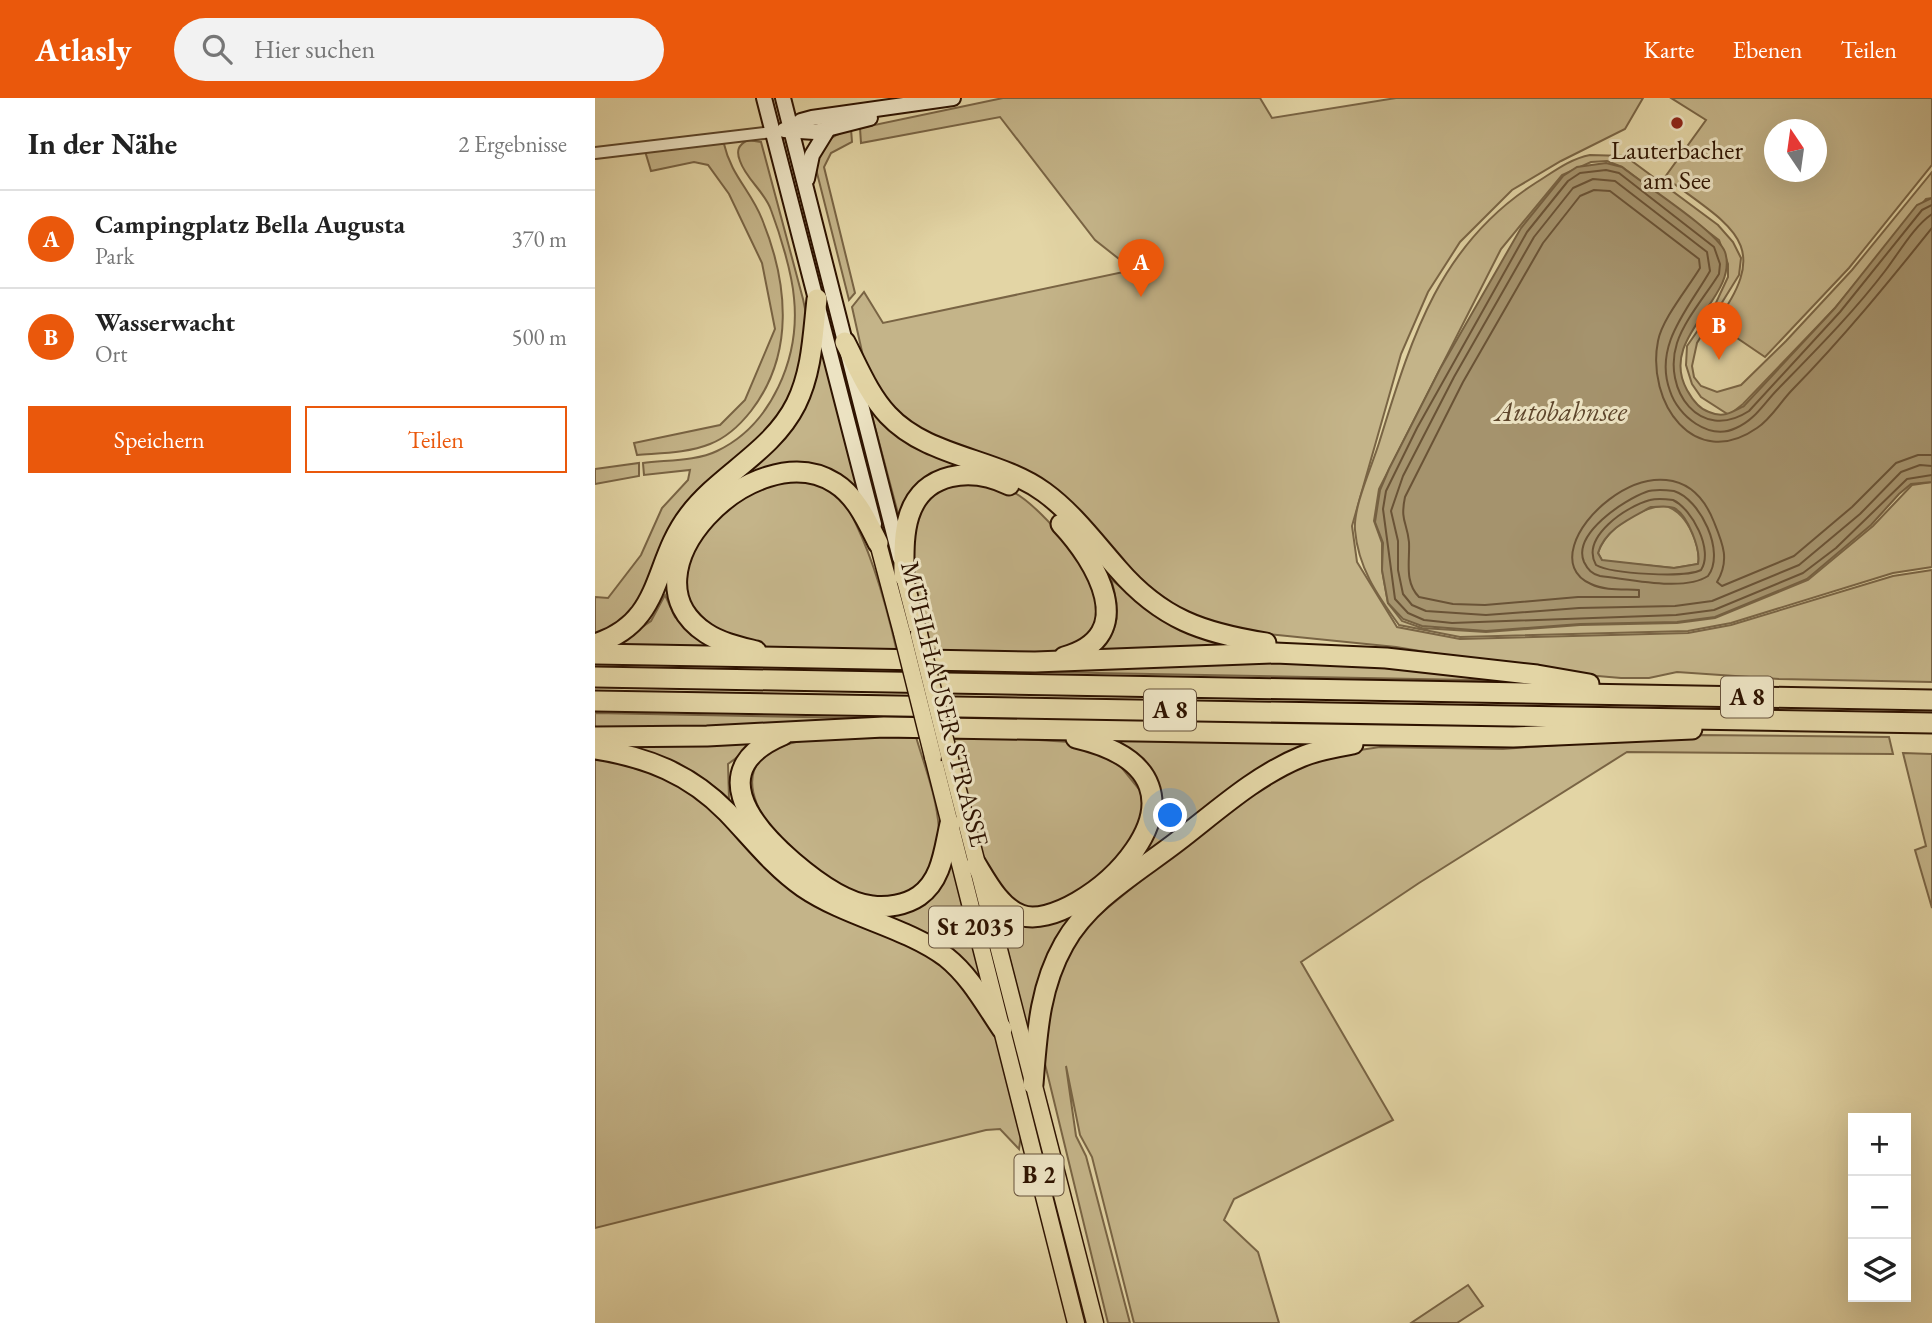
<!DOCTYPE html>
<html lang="de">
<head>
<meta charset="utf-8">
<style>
  :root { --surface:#fff; --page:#f2f2f2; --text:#222; --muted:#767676; --line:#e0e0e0; --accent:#ea580c }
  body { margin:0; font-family:"EB Garamond",serif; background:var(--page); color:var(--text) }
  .controls { position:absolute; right:21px; bottom:21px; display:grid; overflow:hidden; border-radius:0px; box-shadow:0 7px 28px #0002 }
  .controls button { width:63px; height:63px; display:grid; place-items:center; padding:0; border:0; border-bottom:2px solid var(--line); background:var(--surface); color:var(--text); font:35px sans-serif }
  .compass { position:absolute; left:1169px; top:21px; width:63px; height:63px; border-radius:50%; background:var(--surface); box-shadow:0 7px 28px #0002; rotate:347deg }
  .you { position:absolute; left:576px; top:718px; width:24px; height:24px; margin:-18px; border:5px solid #fff; border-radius:50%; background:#1a73e8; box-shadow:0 0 0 10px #1a73e833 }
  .badge { display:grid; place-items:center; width:46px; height:46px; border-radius:50%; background:var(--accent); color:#fff; font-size:23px; font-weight:700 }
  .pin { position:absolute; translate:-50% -58px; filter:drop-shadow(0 2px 4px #0008) }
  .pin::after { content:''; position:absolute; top:37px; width:24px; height:21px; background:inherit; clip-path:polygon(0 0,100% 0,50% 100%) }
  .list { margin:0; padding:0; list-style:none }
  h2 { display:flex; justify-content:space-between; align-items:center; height:91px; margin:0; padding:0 28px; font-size:30px }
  h2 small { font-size:23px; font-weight:400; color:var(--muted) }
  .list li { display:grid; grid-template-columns:46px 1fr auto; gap:21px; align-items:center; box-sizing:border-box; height:98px; padding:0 28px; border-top:2px solid var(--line) }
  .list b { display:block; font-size:26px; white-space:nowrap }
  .list p { margin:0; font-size:23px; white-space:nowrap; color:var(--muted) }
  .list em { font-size:23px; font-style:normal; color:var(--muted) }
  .actions { display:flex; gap:14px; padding:21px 28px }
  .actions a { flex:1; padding:16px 0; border:2px solid var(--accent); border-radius:0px; text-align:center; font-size:24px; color:var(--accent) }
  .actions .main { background:var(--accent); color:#fff }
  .icon { flex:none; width:38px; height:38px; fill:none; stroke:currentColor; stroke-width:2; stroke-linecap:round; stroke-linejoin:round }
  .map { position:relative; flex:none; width:1337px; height:1225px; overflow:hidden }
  header { display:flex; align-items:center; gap:42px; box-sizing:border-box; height:98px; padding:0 35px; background:var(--accent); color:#fff }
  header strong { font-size:33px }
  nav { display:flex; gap:38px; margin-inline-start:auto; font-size:24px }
  .search { width:490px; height:63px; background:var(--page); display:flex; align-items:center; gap:18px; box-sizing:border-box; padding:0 24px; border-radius:38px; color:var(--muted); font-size:26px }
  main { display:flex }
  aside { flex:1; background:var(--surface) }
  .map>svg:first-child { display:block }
  .green { fill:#c4b489; stroke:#796444; stroke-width:2; fill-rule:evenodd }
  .water { fill:#a5936d; stroke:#756041; stroke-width:2; fill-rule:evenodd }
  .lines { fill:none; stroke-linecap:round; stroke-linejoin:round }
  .shore { stroke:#6a5336; stroke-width:2 }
  .street-casing { stroke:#5b4429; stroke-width:14 }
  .secondary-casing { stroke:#2e1300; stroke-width:18 }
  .primary-casing { stroke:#2e1300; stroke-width:19 }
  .highway-casing { stroke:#2e1300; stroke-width:23 }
  .street { stroke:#ede4c4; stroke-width:10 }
  .secondary { stroke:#ede4c4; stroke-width:14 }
  .primary { stroke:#e3d5a5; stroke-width:16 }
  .highway { stroke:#e3d5a5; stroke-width:19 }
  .primary-bridge-casing { stroke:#2e1300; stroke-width:19; stroke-linecap:butt }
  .primary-bridge { stroke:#e3d5a5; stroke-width:16 }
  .poi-dot { fill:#8f2418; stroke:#ede4c4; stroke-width:2.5 }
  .labels { text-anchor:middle; stroke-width:6; stroke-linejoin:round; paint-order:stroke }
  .shield { fill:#ede4c4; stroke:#67523b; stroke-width:2 }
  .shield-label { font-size:24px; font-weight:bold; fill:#2e1300 }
  .poi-label { font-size:26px; fill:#2e1300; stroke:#ede4c4 }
  .street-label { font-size:26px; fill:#2e1300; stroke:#ede4c4 }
  .water-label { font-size:28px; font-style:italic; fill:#5e462c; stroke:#ede4c4 }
</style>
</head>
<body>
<header>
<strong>Atlasly</strong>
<div class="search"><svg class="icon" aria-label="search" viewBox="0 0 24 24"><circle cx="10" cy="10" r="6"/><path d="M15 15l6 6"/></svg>Hier suchen</div>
<nav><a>Karte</a><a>Ebenen</a><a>Teilen</a></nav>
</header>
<main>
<aside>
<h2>In der Nähe<small>2 Ergebnisse</small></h2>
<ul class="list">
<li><span class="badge">A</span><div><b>Campingplatz Bella Augusta</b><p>Park</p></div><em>370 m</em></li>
<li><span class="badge">B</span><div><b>Wasserwacht</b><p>Ort</p></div><em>500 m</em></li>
</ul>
<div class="actions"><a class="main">Speichern</a><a>Teilen</a></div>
</aside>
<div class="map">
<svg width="1337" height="1225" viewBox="0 0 1337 1225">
  <rect width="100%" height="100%" fill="#e3d5a5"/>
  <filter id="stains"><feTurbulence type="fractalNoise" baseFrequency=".00286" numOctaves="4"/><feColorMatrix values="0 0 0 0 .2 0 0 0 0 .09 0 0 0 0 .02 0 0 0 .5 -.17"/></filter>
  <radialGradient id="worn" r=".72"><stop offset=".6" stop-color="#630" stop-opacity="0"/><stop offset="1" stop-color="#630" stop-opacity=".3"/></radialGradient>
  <g class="green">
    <path d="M408,0h257l12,20 124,-20h247l-18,31 -64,32 -49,29 -52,52 -32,50 -27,62 -49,172 5,36 40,65 63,12 228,-6 43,-8 162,-49 39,-6v112l-153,-3 -102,-7 -28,6h-28l-82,-7 -143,-24 -157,-16 -36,-11 -30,-16 -40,-30 -57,-63 -156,-80 -28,-22 -27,-44 -13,-58 12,-15 19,31 250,-53 -38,-30 -95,-123 -139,26 -1,-15z"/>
    <path d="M1076,0h261v67l-83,103 -84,89 -50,-34c61,-81 14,-97 -50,-146l41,-57zM1180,32h42v42h-42z"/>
    <path d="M256,31l1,13 -21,11 -7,14 31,126 -6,7 -34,-135c3,-22 16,-29 36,-36z"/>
    <path d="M118,42l11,4c7,31 27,47 38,75 26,64 33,135 -11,192 -11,14 -23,26 -41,33 -22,9 -50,9 -73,11l-3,-12 86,-18 25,-25 30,-71 -13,-66 -33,-69 -21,-29 -14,-3 -43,9 -6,-20z"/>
    <path d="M153,42l13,2 42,157 5,24 -1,21 -20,65 -148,199 -44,31v-42l13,1 33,-43 21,-47 26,-28 2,-10 -46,5 -1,-12c23,-3 54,-2 74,-12 55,-26 83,-94 77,-153 -2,-25 -14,-64 -23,-88 -6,-18 -25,-31 -31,-49 -4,-10 -2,-16 8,-21z"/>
    <path d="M995,57l35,1 93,69 15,17 8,16 -2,17 -42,68 -5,23 2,11 7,9 16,6 24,-7 45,-44 66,-71 80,-98v26l-6,1 -91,109 -92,96 -14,11 -28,-18 -9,-13 -6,-19 1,-19 27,-39 14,-30v-13l-9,-24 -97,-73 -15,-6 -16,1 -29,13 -61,74 -122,240 -5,32 8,22v27l6,33 14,18 20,7 64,4 94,-7 97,-2 38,-5 93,-38 65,-54 39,-41 20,-3v85l-39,6 -162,50 -43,8 -228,6 -61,-12c-22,-30 -41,-58 -44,-95 -2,-23 17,-64 24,-87 32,-103 59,-197 155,-259 18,-11 35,-25 56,-29z"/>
    <path d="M225,246l44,163 -38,-36 -105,21 42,-37z"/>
    <path d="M272,299l105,67c-45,11 -55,13 -72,57z"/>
    <path d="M44,365v13l-44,8v-15z"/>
    <path d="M202,381l41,11c30,50 46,105 59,162 -48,-2 -144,8 -182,-23 -11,-9 -21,-22 -30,-32l1,-42 14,-23 57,-45z"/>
    <path d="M364,383c18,2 37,4 54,11 22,10 79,75 87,98 3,8 -1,23 -1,32l-28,28 -26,3 -113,-2c-9,-38 -40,-126 -2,-156 7,-7 21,-10 29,-14z"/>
    <path d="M1068,408c21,1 39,39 35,58l-24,4 -72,-7 -4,-8c8,-24 40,-45 65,-47z"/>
    <path d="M516,481l28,24 105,43 -145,6c22,-22 21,-44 12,-73z"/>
    <path d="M70,497l10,22 45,34 -112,-1 43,-29z"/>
    <path d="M735,562l201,21 -595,-11 -1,-5z"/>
    <path d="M0,615l319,6 -319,16z"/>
    <path d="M1102,637l192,2 4,17 -266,-2 -208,131 -118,79 92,158 -159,79 -10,21 34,32 21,71h-145l-42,-166 -12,-22 -14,-69 10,70 10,20 44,167h-22l-64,-263 10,-75 9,-22 21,-36 146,-119 68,-41 42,-14 40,-6 123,2z"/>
    <path d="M502,638l244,2 -223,142 37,-53 -28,-77z"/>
    <path d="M321,639c9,30 21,61 23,93 1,17 -5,29 -13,45 -41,89 -232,-77 -156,-123 37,-22 103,-12 146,-15z"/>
    <path d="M400,639l74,5 40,10 38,47 -15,47 -53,47 -53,20 -37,-37 -28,-90 -7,-47z"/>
    <path d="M163,644l-30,22 1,35c-39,-35 -63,-40 -112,-53z"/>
    <path d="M1308,655l29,1v154l-17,-58 11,-4z"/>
    <path d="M0,658l91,28 262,179 48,67 25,105 -2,14 -19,-20 -14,1 -391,98z"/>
    <path d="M357,750l38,146 -122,-81 49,-9z"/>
    <path d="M400,803c46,22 46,30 92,3l-56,139z"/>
    <path d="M873,1187l15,21 -26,17h-46z"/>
  </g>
  <path class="water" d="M1011,65l16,4c21,17 95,64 103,85 15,46 -68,84 -38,138 5,9 12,19 22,22 14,6 22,1 35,-6l91,-98 82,-103 15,-7v284l-21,2 -12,10 -28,31 -64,54 -92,38 -38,5 -97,2 -94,7 -64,-5 -19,-7 -15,-16 -6,-33 1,-27 -8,-21 5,-32 9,-21 51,-100 81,-141 42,-52 14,-9zM1056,409c7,0 16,-2 23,1 14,7 27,42 24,56l-24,4 -72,-8 -4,-7c7,-24 33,-35 53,-46z"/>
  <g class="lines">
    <g class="shore">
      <path d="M1337,107l-10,5 -82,102 -91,99c-49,32 -87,-21 -72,-68 8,-24 29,-48 42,-69l1,-10 -6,-17 -95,-74 -13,-3 -26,3 -12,8 -41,51 -110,196 -31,63 -3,18 12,90 13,14 16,7 28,3 224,-8 38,-5 89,-37 33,-25 71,-69 25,-4"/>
      <path d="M1337,116c-19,13 -33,39 -47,57 -32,42 -70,80 -107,118 -14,14 -23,31 -42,39 -27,13 -58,-12 -66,-37 -17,-46 19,-83 40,-120l-3,-19 -92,-71 -22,-2 -20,9 -39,49 -80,140 -51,99 -12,35 7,30v29l5,24 9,11 14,6 60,4 93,-7 96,-2 37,-5 87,-36 61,-51 41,-42 19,-7 12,1"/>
      <path d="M1337,130c-45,56 -89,110 -139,161 -12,12 -22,30 -36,39 -63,44 -111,-26 -99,-87 4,-22 30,-53 42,-73l-1,-9 -89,-68 -16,-1 -14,6 -37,47 -80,139 -58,115c-5,24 2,25 4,45 1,19 -5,40 10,55l34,7 32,1 93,-8h61v-7c-15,-1 -34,1 -48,-6 -71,-31 79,-174 123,-62 9,22 16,38 3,60l5,4 72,-30 58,-49 44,-44 22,-8h14"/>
      <path d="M1079,393c26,8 52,61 34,85 -24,16 -79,3 -108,0 -8,-2 -12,-6 -16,-14 -12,-28 40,-62 62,-70 8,-3 19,-2 28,-1z"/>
      <path d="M1078,402c19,9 41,50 28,70 -16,8 -89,4 -105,-5 -16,-28 31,-59 54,-65 7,-2 16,-1 23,0z"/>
    </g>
    <g class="street-casing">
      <path id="street" d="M0,55l178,-21"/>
    </g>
    <g class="secondary-casing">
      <g id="secondary">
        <path d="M169,0l110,426"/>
        <path d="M188,0l117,460"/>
        <path d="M196,31l10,-8 11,-3 141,-20"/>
        <path d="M189,32l31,2 55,-14"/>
        <path d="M212,81l5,-24 16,-26"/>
      </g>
    </g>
    <g class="primary-casing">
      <g id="primary">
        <path d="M283,445l24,90"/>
        <path d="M309,478l15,58"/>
        <path d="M338,659l143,566"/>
        <path d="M355,661l145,564"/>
      </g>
    </g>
    <g class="highway-casing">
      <g id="highway">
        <path d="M250,244c13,25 24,53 43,73 40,43 109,43 156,77 29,21 51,51 74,77 43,50 85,64 148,74"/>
        <path d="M466,426c35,37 80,112 3,133"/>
        <path d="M309,478c0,-20 -1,-41 5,-60 14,-45 63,-49 100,-31"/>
        <path d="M0,546c69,-22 57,-81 94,-129 31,-41 83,-63 107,-111 16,-32 17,-69 21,-105"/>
        <path d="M161,553c-16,-4 -35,-8 -50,-18 -90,-58 48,-201 129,-150 21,13 32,38 43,60"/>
        <path d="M0,556l440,8 240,-9 111,5 151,17 52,9"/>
        <path d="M0,579l1337,23"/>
        <path d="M0,603l1337,22"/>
        <path d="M188,637c-78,33 -34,89 10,127 21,18 51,41 79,44 15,2 34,-1 47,-10 23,-16 25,-46 31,-72"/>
        <path d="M0,639l112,-1 177,-9 629,10 179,-8"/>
        <path d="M0,651c52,8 95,25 132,63 25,26 46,54 76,75 44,30 103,40 143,70 24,19 39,47 56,72"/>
        <path d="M381,766c11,18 24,43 45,51 55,21 230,-136 55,-177"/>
        <path d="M438,986c4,-49 6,-96 31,-140 25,-45 74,-72 114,-103 39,-30 77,-65 123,-84 16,-7 35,-10 52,-13"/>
      </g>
    </g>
    <use href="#street" class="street"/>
    <use href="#secondary" class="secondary"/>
    <use href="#primary" class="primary"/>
    <use href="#highway" class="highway"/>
    <g class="primary-bridge-casing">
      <g id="primary-bridge">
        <path d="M307,535l31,124"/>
        <path d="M324,536l31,125"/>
      </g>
    </g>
    <use href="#primary-bridge" class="primary-bridge"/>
  </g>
  <circle class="poi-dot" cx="1082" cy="25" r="7"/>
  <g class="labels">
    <g class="shield">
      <rect x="1126" y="578.5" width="52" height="41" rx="5"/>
      <rect x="549" y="591.5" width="52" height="41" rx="5"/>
      <rect x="334" y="808.5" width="94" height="41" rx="5"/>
      <rect x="419.5" y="1056.5" width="49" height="41" rx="5"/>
    </g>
    <g class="shield-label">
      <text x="1152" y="607">A 8</text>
      <text x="575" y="620">A 8</text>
      <text x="381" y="837">St 2035</text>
      <text x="444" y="1085">B 2</text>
    </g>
    <g class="poi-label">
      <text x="1082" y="61">Lauterbacher<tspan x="1082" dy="30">am See</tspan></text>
    </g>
    <g class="street-label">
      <text transform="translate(350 606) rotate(76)" y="9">MÜHLHAUSER STRASSE</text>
    </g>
    <g class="water-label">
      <text x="966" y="323">Autobahnsee</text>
    </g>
  </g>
  <rect width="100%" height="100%" filter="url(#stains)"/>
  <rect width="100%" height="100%" fill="url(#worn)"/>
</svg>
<div class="controls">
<button>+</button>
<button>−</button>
<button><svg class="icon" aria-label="layers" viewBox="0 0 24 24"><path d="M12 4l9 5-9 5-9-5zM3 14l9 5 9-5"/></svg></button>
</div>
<svg class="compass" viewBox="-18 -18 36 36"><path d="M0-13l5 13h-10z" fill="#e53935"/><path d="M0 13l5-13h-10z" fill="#767676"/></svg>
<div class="you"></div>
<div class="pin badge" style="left:546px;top:199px">A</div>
<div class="pin badge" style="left:1124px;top:262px">B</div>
</div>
</main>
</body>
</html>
